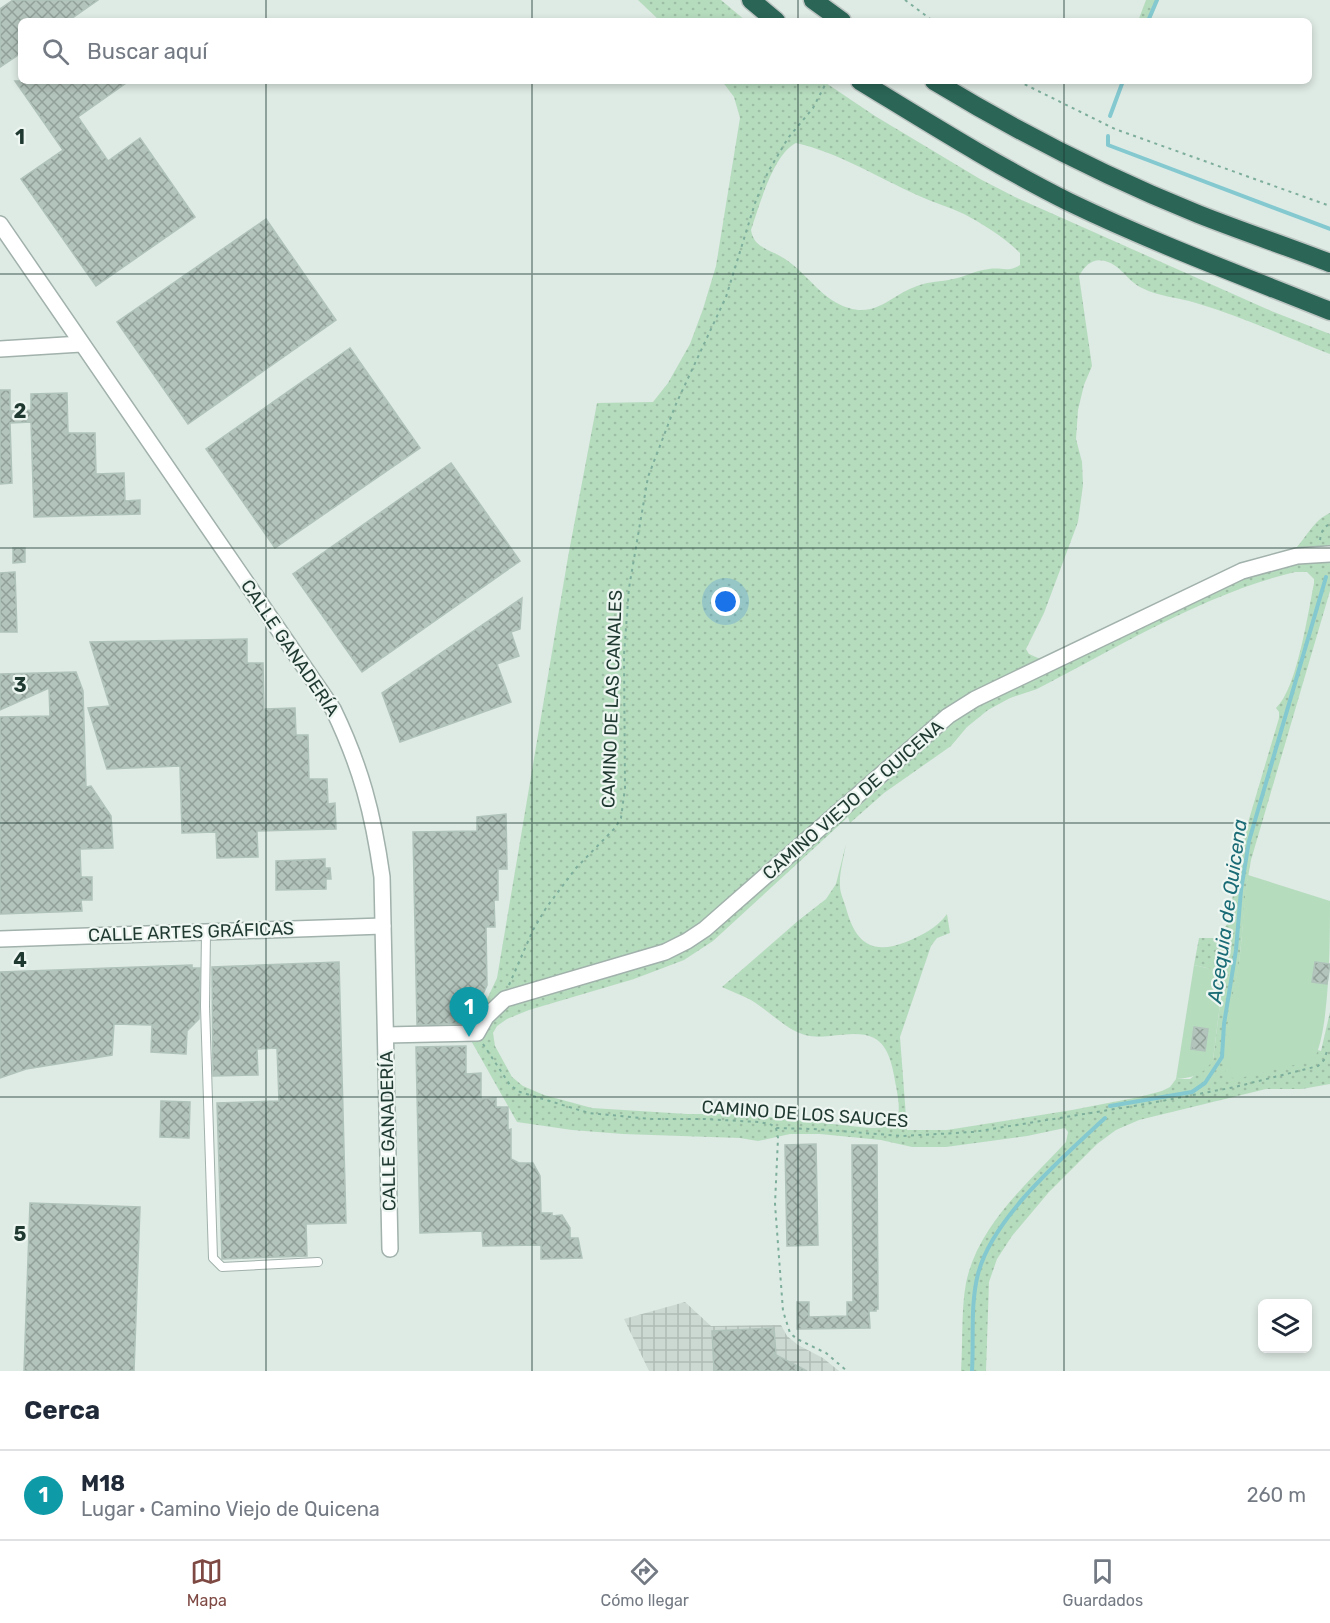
<!DOCTYPE html>
<html lang="es">
<head>
<meta charset="utf-8">
<style>
  :root { --surface:#fff; --page:#f2f2f3; --text:#1f2937; --muted:#747a83; --line:#e0e1e3; --accent:#7f4943 }
  body { margin:0; font-family:Rubik,sans-serif; background:var(--page); color:var(--text) }
  .controls { position:absolute; right:18px; bottom:18px; display:grid; overflow:hidden; border-radius:9px; box-shadow:0 3px 9px #0003 }
  .controls button { width:54px; height:54px; display:grid; place-items:center; padding:0; border:0; border-bottom:2px solid var(--line); background:var(--surface); color:var(--text); font:30px sans-serif }
  .you { position:absolute; left:726px; top:602px; width:21px; height:21px; margin:-15px; border:4px solid #fff; border-radius:50%; background:#1a73e8; box-shadow:0 0 0 9px #1a73e833 }
  .badge { display:grid; place-items:center; width:39px; height:39px; border-radius:50%; background:var(--accent); color:#fff; font-size:20px; font-weight:700 }
  .pin { position:absolute; translate:-50% -50px; filter:drop-shadow(0 2px 3px #0008) }
  .pin::after { content:''; position:absolute; top:32px; width:21px; height:18px; background:inherit; clip-path:polygon(0 0,100% 0,50% 100%) }
  .list { margin:0; padding:0; list-style:none }
  h2 { display:flex; justify-content:space-between; align-items:center; height:78px; margin:0; padding:0 24px; font-size:26px }
  h2 small { font-size:20px; font-weight:400; color:var(--muted) }
  .list li { display:grid; grid-template-columns:39px 1fr auto; gap:18px; align-items:center; box-sizing:border-box; height:90px; padding:0 24px; border-top:2px solid var(--line) }
  .list b { display:block; font-size:22px; white-space:nowrap }
  .list p { margin:0; font-size:20px; white-space:nowrap; color:var(--muted) }
  .list em { font-size:20px; font-style:normal; color:var(--muted) }
  .icon { flex:none; width:33px; height:33px; fill:none; stroke:currentColor; stroke-width:2; stroke-linecap:round; stroke-linejoin:round }
  .map { position:relative; flex:none; width:1330px; height:1371px; overflow:hidden }
  .search { position:absolute; background:var(--surface); box-shadow:0 3px 9px #0003; left:18px; right:18px; top:18px; height:66px; display:flex; align-items:center; gap:15px; box-sizing:border-box; padding:0 21px; border-radius:9px; color:var(--muted); font-size:22px }
  .sheet { height:168px; background:var(--surface) }
  nav { display:flex; justify-content:space-around; align-items:center; box-sizing:border-box; height:84px; border-top:2px solid var(--line); background:var(--surface); font-size:16px; color:var(--muted) }
  nav a { display:grid; justify-items:center; gap:3px }
  nav .on { color:var(--accent) }
  .map>svg:first-child { display:block }
  .industrial { fill:url(#industrial-grid) }
  .grass { fill:url(#grass-dots); fill-rule:evenodd }
  .garden { fill:#b6dcbe }
  .lines { fill:none; stroke-linecap:round; stroke-linejoin:round }
  .stream { stroke:#84c9d0; stroke-width:4 }
  .building { fill:url(#building-cross-hatch); stroke:#b0c3ba; stroke-width:1.5 }
  .lane-casing { stroke:#a1b1ab; stroke-width:10 }
  .street-casing { stroke:#a1b1ab; stroke-width:18 }
  .highway-casing { stroke:#bcc4c1; stroke-width:21 }
  .path { stroke:#7dae9c; stroke-width:2; stroke-dasharray:3 4.5; stroke-linecap:butt }
  .lane { stroke:#fff; stroke-width:8 }
  .street { stroke:#fff; stroke-width:15 }
  .highway { stroke:#2b6556; stroke-width:18 }
  .grid { fill:none; stroke:#1f3931; stroke-width:1.5; stroke-opacity:0.55 }
  .labels { text-anchor:middle; stroke-width:4.5; stroke-linejoin:round; paint-order:stroke }
  .street-label { font-size:18px; fill:#1f3931; stroke:#eef6f2 }
  .water-label { font-size:20px; font-style:italic; fill:#196b75; stroke:#eef6f2 }
  .grid-label { font-size:20px; text-anchor:middle; font-weight:bold; fill:#1f3931; stroke:#eef6f2; stroke-width:4.5; stroke-linejoin:round; paint-order:stroke }
</style>
</head>
<body>
<div class="map">
<svg width="1330" height="1371" viewBox="0 0 1330 1371">
  <defs>
    <pattern id="industrial-grid" width="8" height="8" patternUnits="userSpaceOnUse" patternTransform="scale(1.5)"><rect width="8" height="8" fill="#ccd9d2"/><path d="M0 4h8M4 0v8" fill="none" stroke="#afbbb5"/></pattern>
    <pattern id="grass-dots" width="8" height="8" patternUnits="userSpaceOnUse" patternTransform="scale(1.5)"><rect width="8" height="8" fill="#b6dcbe"/><path d="M2 2h.1M6 6h.1" fill="none" stroke="#9cbea4" stroke-width="1.8" stroke-linecap="round"/></pattern>
    <pattern id="building-cross-hatch" width="8" height="8" patternUnits="userSpaceOnUse" patternTransform="scale(1.5)"><rect width="8" height="8" fill="#b3c4bc"/><path d="M0 0l8 8M0 8l8-8" fill="none" stroke="#91a099"/></pattern>
  </defs>
  <rect width="100%" height="100%" fill="#deeae4"/>
  <path class="industrial" d="M685,1302l26,24 70,-1 6,11 11,9 25,13 16,13h-190l-25,-52z"/>
  <g class="grass">
    <path d="M638,0h83l25,21h-86z"/>
    <path d="M1146,0h13l-9,21h-12z"/>
    <path d="M722,81h101l52,35 105,63 35,18 254,113 61,24v20c-44,-17 -89,-38 -134,-51 -18,-6 -37,-6 -54,-15 -14,-6 -21,-23 -37,-27 -13,-3 -20,5 -26,15l13,90 -8,19 -6,25 -2,29 6,23 1,23 -5,37 -34,91 -18,36 3,5 9,4h13l242,-107c13,-12 20,-31 37,-38v78l-79,269 -4,23 -8,82 -10,56 92,30 9,-39v72l-28,5h-36l-127,31 -23,10 -19,14 -48,48 -37,44 -15,23 -8,23 -3,89h-25c2,-27 0,-62 5,-88 12,-58 61,-99 100,-141l2,-10 -3,-4 -38,8 -81,11h-34l-31,-7 -61,-6h-30l-32,7 -18,-3 -117,-4 -51,-4 -55,-8 -48,-85 28,-59 71,-421 29,-154 56,-1 15,-19 22,-39 13,-35 13,-43 24,-148 -6,-21zM796,143c43,10 81,34 121,52 15,7 32,12 47,19 19,10 41,24 56,39v12c-13,8 -18,2 -31,4 -13,1 -24,8 -36,10 -12,3 -24,2 -36,7 -24,8 -40,31 -68,22 -26,-7 -40,-32 -61,-47 -14,-11 -34,-11 -37,-31 8,-23 22,-76 45,-87zM1295,572h12l7,7v4c-6,30 -17,106 -38,125l3,4v6l-37,125 -14,80 -12,15h-17l-5,27 30,7 -11,88 -23,19h-14l-6,8 -8,4 -23,6 -67,13 -125,20h-40l-7,-93 31,-91 6,-8 13,-5 -3,-19c-11,15 -25,21 -41,28 -36,14 -51,-1 -60,-34 -2,-7 -6,-15 -6,-22 -1,-13 4,-29 6,-42l-10,40 -10,15 -27,21 -77,67c8,4 17,7 25,11 20,10 37,31 58,37 22,6 48,-7 69,3 16,8 19,32 22,48 5,27 7,43 -27,42l-128,-14h-54l-95,-6 -48,-13 -21,-9 -11,-9 -17,-31 -2,-13 4,-7 10,-7 22,-9 105,-31 50,-19 29,-19 135,-124 2,6 34,-30 67,-47 16,-19 21,-17 22,-12 27,-9c81,-42 169,-96 258,-117z"/>
  </g>
  <g class="garden">
    <path d="M1248,875l82,26c0,41 0,127 -16,159l-78,19 -9,-3c-9,-23 8,-87 12,-114 4,-28 4,-58 9,-87z"/>
    <path d="M1194,965l30,7 -11,88c-9,14 -20,18 -37,19z"/>
  </g>
  <g class="lines">
    <g class="stream">
      <path d="M1148,21l9,-21"/>
      <path d="M1110,116l13,-35"/>
      <path d="M1108,136v9l222,84"/>
      <path d="M1110,1106l82,-14 13,-9 17,-26 2,-33 12,-74 5,-60 8,-49 77,-264"/>
      <path d="M972,1371c2,-32 -2,-66 6,-97 14,-56 85,-117 127,-156"/>
    </g>
  </g>
  <g class="building">
    <path d="M13,0h85l-30,21h-47v32l-21,14v-58z"/>
    <path d="M15,81h114l-51,36 30,44 32,-23 55,79 -99,69 -75,-107 42,-29z"/>
    <path d="M266,219l70,101 -148,104 -71,-102z"/>
    <path d="M350,348l70,100 -145,100 -69,-99z"/>
    <path d="M0,390h10v21l21,-1v-16l36,-1 1,40h27l1,41 28,-1 1,28 15,-1v14l-106,3 -3,-95 -21,1 2,60 -12,1z"/>
    <path d="M451,463l69,98 -158,111 -69,-98z"/>
    <path d="M13,548h12v14l-12,1z"/>
    <path d="M15,572l2,60h-17v-59z"/>
    <path d="M522,598l-2,31 -9,3 8,24 -22,8 14,38 -111,40 -18,-49z"/>
    <path d="M247,639v24h16l1,46 31,-1 1,27h12l1,44h18l1,25 7,-1 1,26 -79,2 1,26 -41,1 -1,-26 -34,1 -2,-67 -73,3 -19,-61 22,-2 -20,-64z"/>
    <path d="M76,672l7,19 3,96 5,-1 20,30 2,32 -33,1 1,28h11v23h-11l1,11 -82,3v-197l50,-1 -1,-28 -49,22v-36z"/>
    <path d="M506,814l1,55h-9v31h-4l1,27h-9l1,58 -17,38 -53,2 -4,-193 64,-1v-14z"/>
    <path d="M325,859v9h5l1,11h-5v10l-50,1v-29z"/>
    <path d="M339,962l7,261 -40,1 1,32 -85,3 -5,-156 62,-2 -2,-53 -20,1 1,26 -45,1 -1,-109z"/>
    <path d="M1315,962l15,2 -3,20 -15,-2z"/>
    <path d="M192,965v3h8l-1,51 -12,12 -1,23 -35,-2 1,-27 -38,-1 -2,31 -86,14 -26,9v-106z"/>
    <path d="M1194,1027l14,2 -3,22 -14,-2z"/>
    <path d="M466,1046v28l15,-1v26l15,-1v9h12v23l3,-1v30l8,4h14l7,13 1,37h11v3l10,-1 8,13v10h8l4,20 -41,1v-14l-58,1 -1,-15 -62,2 -4,-186z"/>
    <path d="M161,1101l29,1 -1,36 -29,-1z"/>
    <path d="M816,1144l2,101 -31,1 -2,-101z"/>
    <path d="M852,1145h25l1,164h-2v2h-7l1,17 -73,1v-27h12v15l38,-1v-14h6z"/>
    <path d="M30,1203l110,4 -6,164h-110z"/>
    <path d="M774,1328l2,27 31,16h-93l-2,-40z"/>
  </g>
  <g class="lines">
    <g class="lane-casing">
      <path id="lane" d="M206,932l-1,74 8,252 9,9 96,-5"/>
    </g>
    <g class="street-casing">
      <g id="street">
        <path d="M0,224l333,485c28,58 40,104 49,168l8,372"/>
        <path d="M0,349l81,-5"/>
        <path d="M0,939l383,-13"/>
        <path d="M386,1035l91,-2 9,-16 19,-18 160,-47 22,-11 18,-12 243,-213 27,-17 267,-128 55,-15 33,-2"/>
      </g>
    </g>
    <g class="highway-casing">
      <g id="highway">
        <path d="M751,0l25,21"/>
        <path d="M813,0l29,21"/>
        <path d="M860,81c69,42 137,85 209,121 85,41 174,74 261,109"/>
        <path d="M934,81c84,51 172,96 264,133 43,17 88,32 132,49"/>
      </g>
    </g>
    <g class="path">
      <path d="M905,0l28,21"/>
      <path d="M1018,81l97,48 215,77"/>
      <path d="M1320,540c1,-7 3,-13 10,-16"/>
      <path d="M509,985l24,-55 13,-22 30,-40 39,-40 6,-10 4,-30 -1,-134 5,-66 19,-111 28,-73 50,-107 29,-94 13,-31 20,-34 25,-30 13,-25"/>
      <path d="M483,1044l27,41 10,7 69,21 62,6h53l55,3 11,2 6,4 38,1 88,7 71,-4 173,-28 89,-17 83,-21 6,-6 3,-9h3"/>
      <path d="M776,1128l2,10 -3,66 8,107 7,22 7,6 29,14 21,18"/>
    </g>
    <use href="#lane" class="lane"/>
    <use href="#street" class="street"/>
    <use href="#highway" class="highway"/>
  </g>
  <path class="grid" d="M266,0v21M532,0v21M798,0v21M1064,0v21M266,81v1290M532,81v1290M798,81v1290M1064,81v1290M0,274h1330M0,548h1330M0,823h1330M0,1097h1330"/>
  <g class="labels">
    <g class="street-label">
      <text transform="translate(290 648) rotate(56)" y="6">CALLE GANADERÍA</text>
      <text transform="translate(612 699) rotate(-88)" y="6">CAMINO DE LAS CANALES</text>
      <text transform="translate(853 800) rotate(-41)" y="6">CAMINO VIEJO DE QUICENA</text>
      <text transform="translate(191 932) rotate(-2)" y="6">CALLE ARTES GRÁFICAS</text>
      <text transform="translate(805 1114) rotate(4)" y="6">CAMINO DE LOS SAUCES</text>
      <text transform="translate(388 1131) rotate(-91)" y="6">CALLE GANADERÍA</text>
    </g>
    <g class="water-label">
      <text transform="translate(1227 911) rotate(-82)" y="7">Acequia de Quicena</text>
    </g>
  </g>
  <g class="grid-label">
    <text x="20" y="144">1</text>
    <text x="20" y="418">2</text>
    <text x="20" y="692">3</text>
    <text x="20" y="967">4</text>
    <text x="20" y="1241">5</text>
  </g>
</svg>
<div class="controls">
<button><svg class="icon" aria-label="layers" viewBox="0 0 24 24"><path d="M12 4l9 5-9 5-9-5zM3 14l9 5 9-5"/></svg></button>
</div>
<div class="you"></div>
<div class="pin badge" style="left:469px;top:1037px;background:#0f9aa8">1</div>
<div class="search"><svg class="icon" aria-label="search" viewBox="0 0 24 24"><circle cx="10" cy="10" r="6"/><path d="M15 15l6 6"/></svg>Buscar aquí</div>
</div>
<section class="sheet">
<h2>Cerca<small></small></h2>
<ul class="list">
<li><span class="badge" style="background:#0f9aa8">1</span><div><b>M18</b><p>Lugar · Camino Viejo de Quicena</p></div><em>260 m</em></li>
</ul>
</section>
<nav>
<a class="on"><svg class="icon" aria-label="map" viewBox="0 0 24 24"><path d="M3 6l6-2 6 2 6-2v14l-6 2-6-2-6 2zM9 4v14M15 6v14"/></svg>Mapa</a>
<a><svg class="icon" aria-label="directions" viewBox="0 0 24 24"><path d="M12 3l9 9-9 9-9-9zM9 14v-3h6M13 9l2 2-2 2"/></svg>Cómo llegar</a>
<a><svg class="icon" aria-label="saved" viewBox="0 0 24 24"><path d="M7 4h10v16l-5-4-5 4z"/></svg>Guardados</a>
</nav>
</body>
</html>
